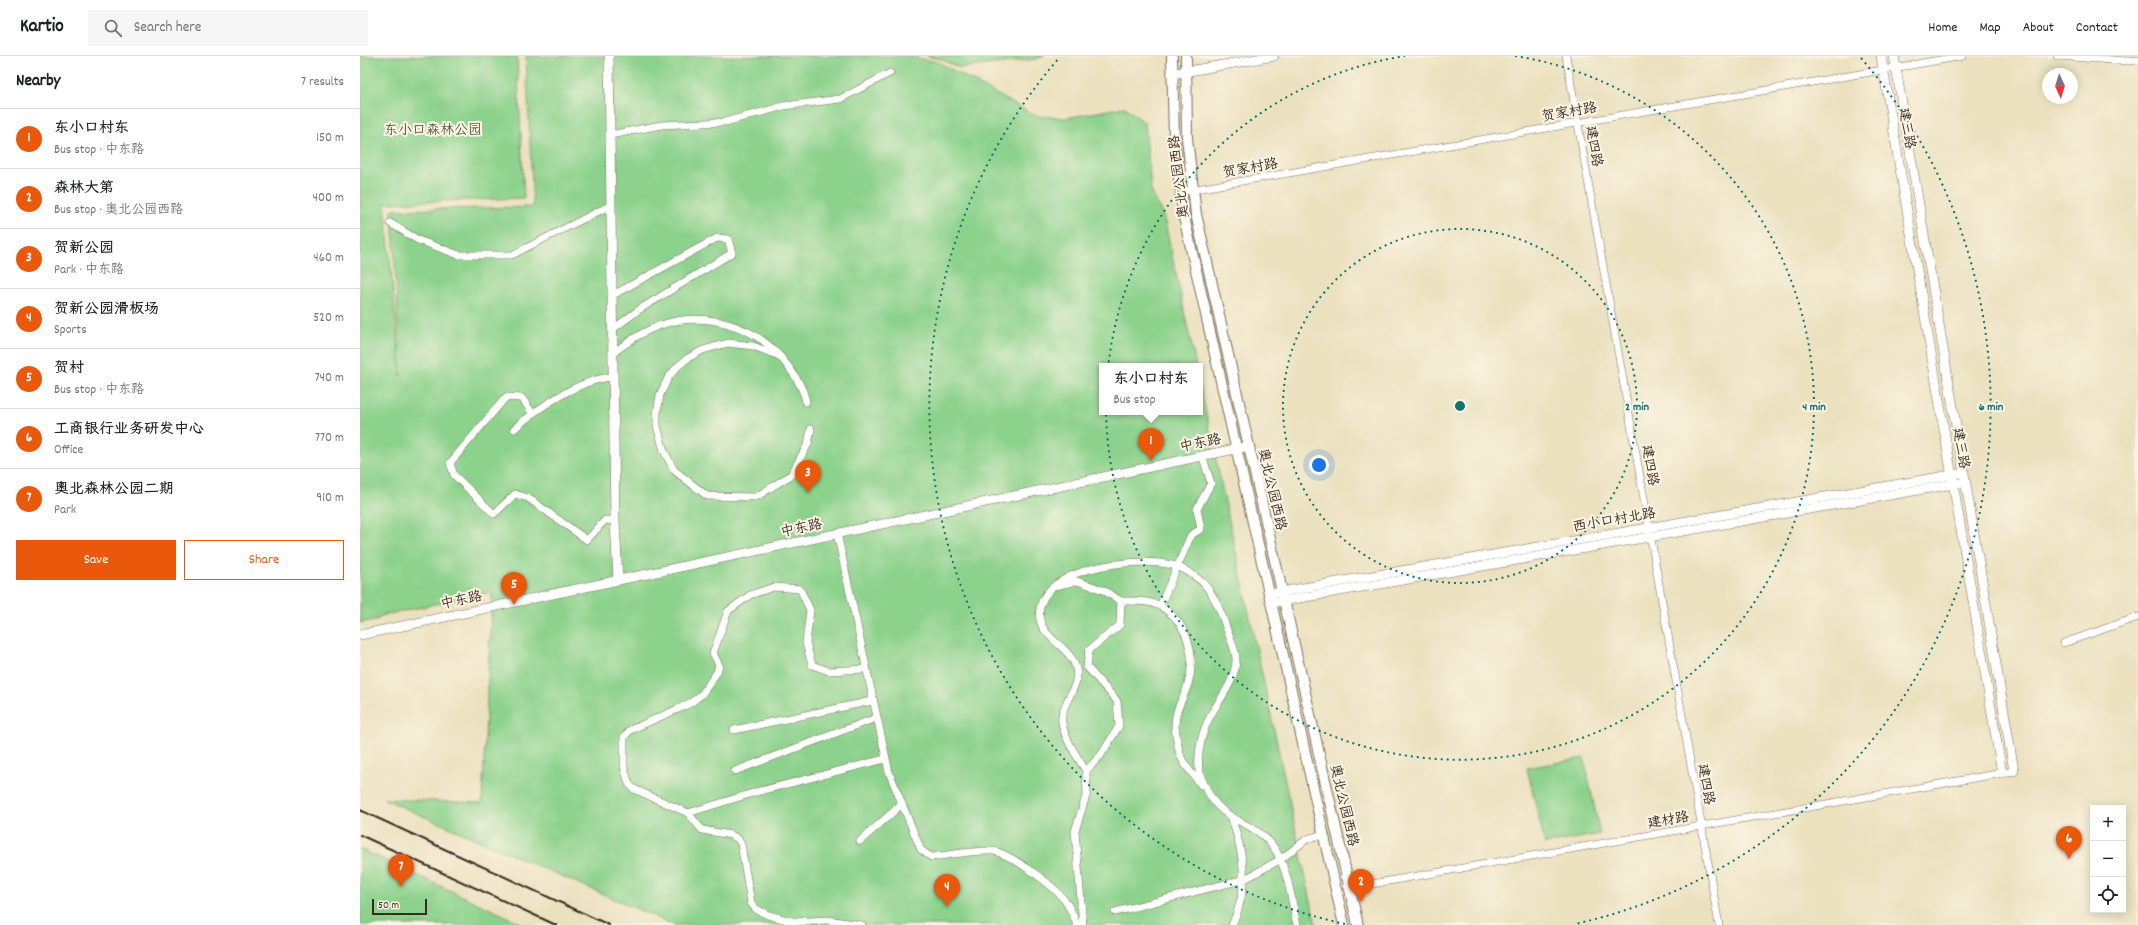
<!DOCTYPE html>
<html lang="en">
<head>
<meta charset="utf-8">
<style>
  :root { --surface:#fff; --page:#f6f6f6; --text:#202124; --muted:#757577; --line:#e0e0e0; --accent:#ea580c }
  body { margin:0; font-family:Dekko,"LXGW WenKai TC",sans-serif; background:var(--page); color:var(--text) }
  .controls { position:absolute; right:12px; bottom:12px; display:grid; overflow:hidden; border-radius:0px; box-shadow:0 2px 10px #0003 }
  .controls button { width:36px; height:36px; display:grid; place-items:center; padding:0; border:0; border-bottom:1px solid var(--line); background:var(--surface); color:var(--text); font:20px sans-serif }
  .compass { position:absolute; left:1682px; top:12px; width:36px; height:36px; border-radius:50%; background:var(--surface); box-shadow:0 2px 10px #0003; rotate:176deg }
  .scale { position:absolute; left:12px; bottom:10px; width:55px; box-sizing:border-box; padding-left:4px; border:2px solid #3b2a1e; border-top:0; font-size:11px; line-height:14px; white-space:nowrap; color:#3b2a1e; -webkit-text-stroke:3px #fcf5e5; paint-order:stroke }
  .you { position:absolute; left:959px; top:409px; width:14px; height:14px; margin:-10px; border:3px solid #fff; border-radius:50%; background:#1a73e8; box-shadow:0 0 0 6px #1a73e833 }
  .badge { display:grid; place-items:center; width:26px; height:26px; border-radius:50%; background:var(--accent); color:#fff; font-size:13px; font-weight:700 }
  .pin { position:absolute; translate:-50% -33px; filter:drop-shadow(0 1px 2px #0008) }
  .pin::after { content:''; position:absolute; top:21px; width:14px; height:12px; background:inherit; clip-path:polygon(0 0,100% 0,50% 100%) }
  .popup { position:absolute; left:739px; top:307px; width:104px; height:52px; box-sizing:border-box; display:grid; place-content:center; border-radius:0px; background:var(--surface); filter:drop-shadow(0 1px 3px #0005); font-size:13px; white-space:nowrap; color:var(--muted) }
  .popup b { font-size:15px; color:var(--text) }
  .popup::after { content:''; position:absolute; left:50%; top:100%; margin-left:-8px; border:8px solid transparent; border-top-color:var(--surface) }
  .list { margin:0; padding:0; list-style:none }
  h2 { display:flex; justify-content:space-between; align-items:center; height:52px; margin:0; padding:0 16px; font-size:17px }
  h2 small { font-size:13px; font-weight:400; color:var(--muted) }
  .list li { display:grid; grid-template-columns:26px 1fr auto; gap:12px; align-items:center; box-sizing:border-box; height:60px; padding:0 16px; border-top:1px solid var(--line) }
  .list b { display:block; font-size:15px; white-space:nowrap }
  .list p { margin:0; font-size:13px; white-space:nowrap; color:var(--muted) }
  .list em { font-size:13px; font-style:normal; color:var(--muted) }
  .actions { display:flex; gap:8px; padding:12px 16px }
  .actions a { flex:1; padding:9px 0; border:1px solid var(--accent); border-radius:0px; text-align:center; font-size:14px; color:var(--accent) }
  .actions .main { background:var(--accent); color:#fff }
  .icon { flex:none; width:22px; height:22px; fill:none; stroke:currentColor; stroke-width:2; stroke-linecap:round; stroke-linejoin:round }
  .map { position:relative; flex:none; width:1778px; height:869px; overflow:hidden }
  header { display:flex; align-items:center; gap:24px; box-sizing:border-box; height:56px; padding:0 20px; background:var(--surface); border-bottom:1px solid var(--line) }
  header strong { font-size:19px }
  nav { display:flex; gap:22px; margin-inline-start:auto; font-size:14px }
  .search { width:280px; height:36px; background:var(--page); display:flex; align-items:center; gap:10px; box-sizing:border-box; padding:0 14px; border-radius:0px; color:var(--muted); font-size:15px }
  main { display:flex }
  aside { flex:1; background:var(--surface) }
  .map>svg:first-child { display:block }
  .green { fill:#8cd28c; stroke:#647e55 }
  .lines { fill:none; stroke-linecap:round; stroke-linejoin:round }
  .street-casing { stroke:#796a56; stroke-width:8 }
  .secondary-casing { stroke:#796a56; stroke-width:10 }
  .primary-casing { stroke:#796a56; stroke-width:12 }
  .street { stroke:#fff; stroke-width:7 }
  .secondary { stroke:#fff; stroke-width:9 }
  .primary { stroke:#fff; stroke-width:10 }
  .rail { stroke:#3b2a1e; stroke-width:2 }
  .ring { fill:none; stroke:#0f766e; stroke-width:2; stroke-dasharray:2 4 }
  .labels { text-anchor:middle; stroke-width:4; stroke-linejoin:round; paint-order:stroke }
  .street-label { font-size:14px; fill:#3b2a1e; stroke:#fcf5e5 }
  .park-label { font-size:14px; fill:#535c3f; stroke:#fcf5e5 }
  .centre { fill:#0f766e; stroke:#fcf5e5; stroke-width:2 }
  .ring-label { font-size:12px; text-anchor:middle; font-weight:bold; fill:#0f766e; stroke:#fcf5e5; stroke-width:4; stroke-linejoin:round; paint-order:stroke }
</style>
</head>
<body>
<header>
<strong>Kartio</strong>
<div class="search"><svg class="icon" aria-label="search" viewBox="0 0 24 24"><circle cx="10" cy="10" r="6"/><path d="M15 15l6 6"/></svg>Search here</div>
<nav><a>Home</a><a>Map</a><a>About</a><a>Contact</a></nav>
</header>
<main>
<aside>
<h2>Nearby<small>7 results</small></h2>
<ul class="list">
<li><span class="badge">1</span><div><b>东小口村东</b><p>Bus stop · 中东路</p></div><em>150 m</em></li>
<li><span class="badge">2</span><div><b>森林大第</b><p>Bus stop · 奥北公园西路</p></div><em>400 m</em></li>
<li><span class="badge">3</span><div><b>贺新公园</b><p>Park · 中东路</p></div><em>460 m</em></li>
<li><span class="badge">4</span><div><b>贺新公园滑板场</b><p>Sports</p></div><em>520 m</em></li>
<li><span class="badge">5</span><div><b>贺村</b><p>Bus stop · 中东路</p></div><em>740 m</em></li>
<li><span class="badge">6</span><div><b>工商银行业务研发中心</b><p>Office</p></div><em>770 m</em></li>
<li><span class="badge">7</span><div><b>奥北森林公园二期</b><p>Park</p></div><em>910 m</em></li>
</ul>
<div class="actions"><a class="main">Save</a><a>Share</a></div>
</aside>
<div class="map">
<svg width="1778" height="869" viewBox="0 0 1778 869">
  <rect width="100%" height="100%" fill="#fcf5e5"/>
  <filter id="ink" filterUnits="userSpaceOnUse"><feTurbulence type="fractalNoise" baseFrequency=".025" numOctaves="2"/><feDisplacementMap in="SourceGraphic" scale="8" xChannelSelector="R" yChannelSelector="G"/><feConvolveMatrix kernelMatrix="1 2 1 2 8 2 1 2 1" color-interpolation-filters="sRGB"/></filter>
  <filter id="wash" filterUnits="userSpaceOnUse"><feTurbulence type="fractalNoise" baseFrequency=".012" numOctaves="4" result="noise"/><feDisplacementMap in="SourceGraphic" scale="16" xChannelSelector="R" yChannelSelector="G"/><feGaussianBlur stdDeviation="0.9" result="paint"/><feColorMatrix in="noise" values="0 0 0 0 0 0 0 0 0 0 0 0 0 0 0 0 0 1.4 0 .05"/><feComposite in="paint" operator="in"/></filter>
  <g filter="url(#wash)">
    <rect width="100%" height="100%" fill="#ebe1bf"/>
    <g class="green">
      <path d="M0,0h157l7,142 -139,5 16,173 -9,-166 141,-3 -7,-151h380l32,6 98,54 29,2 60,-11 20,16 6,67 13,28 32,148h-94v46h98v-27l116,540h-642l-290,-126 98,4 10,-211 -112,24 -1,3 -19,4z"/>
      <path d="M567,0h117l-7,3 -77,9 -20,-9z"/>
      <path d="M1224,702l16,76 -55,10 -18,-76z"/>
      <path d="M0,793l165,76h-165z"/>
    </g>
  </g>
  <g filter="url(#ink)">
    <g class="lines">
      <g class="street-casing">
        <g id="street">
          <path d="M1206,0l153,869"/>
          <path d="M1697,0l70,5 11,-1"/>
          <path d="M250,79l51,-10 64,-3 59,-16 56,-7 50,-26"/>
          <path d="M819,136l784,-136"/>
          <path d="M30,167l28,17 41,15h53l99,-50"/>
          <path d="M253,239l104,-57 11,1 4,14 -92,56 -27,20"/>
          <path d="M253,297c15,-11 30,-22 48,-28 43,-14 93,-1 122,35 10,12 20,26 23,42"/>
          <path d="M420,300l-27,-10 -25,-3 -25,7 -15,8 -11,9 -9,11 -8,17 -3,18v13l7,25 10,19 33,26 49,1 35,-22 17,-31 3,-15"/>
          <path d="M172,357l-10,-15 -16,-1 -56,66 4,12 40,39 21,-20 13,4 59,42 18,-20 10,1"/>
          <path d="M154,373c25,-22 66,-50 99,-52"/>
          <path d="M477,477l52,239 32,78 10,7c20,-2 41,-7 61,-6 16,1 58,32 69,45 8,8 12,18 16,29"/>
          <path d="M695,530l22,-5 26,9 18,11 -1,24 -31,25 -2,17 30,34 2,25 -18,29 -15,16 1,22 -12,38 8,94"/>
          <path d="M761,545c13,0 27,-1 39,5 27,15 37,49 28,78 -5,17 -13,23 -13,43 1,8 3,23 6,30 4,10 14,19 20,28"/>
          <path d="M800,550l31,-71 10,-6 -4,-20 14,-26 -9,-28"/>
          <path d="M1704,587l74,-26"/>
          <path d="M374,674l138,-29"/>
          <path d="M375,715l141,-53"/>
          <path d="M726,715c-9,-15 -21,-31 -24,-48 -3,-19 19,-35 14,-55 -7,-26 -45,-31 -35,-64 12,-39 102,-48 135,-38 9,3 24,13 29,19 11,13 17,29 22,45 3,9 9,20 9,29 0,21 -15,38 -25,56 -9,15 -14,38 -12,56 1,5 5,12 7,17 16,36 46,31 66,57 16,21 19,54 25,80"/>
          <path d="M328,757l68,-21 129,-33"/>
          <path d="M872,763c12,37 18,68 0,106"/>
          <path d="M500,785l41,-36"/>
          <path d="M989,832l665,-117"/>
          <path d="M755,856l130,-33 36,-20 26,-20 16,-5"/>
          <path d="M502,869l-35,-5 -32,2 -27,-7 -12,-6 -5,-6 -10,-59 -3,-5 -7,-4 -29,-5 -14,-17 -54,-24 -5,-5 -5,-17v-30l6,-7 48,-21 14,-7 10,-8 15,-22 2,-7 -6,-12 15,-42 22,-16 24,-8 26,2 10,21 -4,33 6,22 17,6 36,-2"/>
        </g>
      </g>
      <g class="secondary-casing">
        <g id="secondary">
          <path d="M249,0l6,465 3,59"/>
          <path d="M1521,0l121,717"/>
          <path d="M1534,0l120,715"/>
          <path d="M812,18l102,-18"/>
          <path d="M909,538l688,-120"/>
          <path d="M911,547l688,-120"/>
          <path d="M0,579l889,-189"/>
        </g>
      </g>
      <g class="primary-casing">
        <g id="primary">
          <path d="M812,0l2,83 10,78 160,708"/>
          <path d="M826,0l1,82 9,76 162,711"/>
        </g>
      </g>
      <use href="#street" class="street"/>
      <use href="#secondary" class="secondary"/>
      <use href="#primary" class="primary"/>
      <g class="rail">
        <path d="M0,754l249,115"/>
        <path d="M0,779l196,90"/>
      </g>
    </g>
  </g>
  <g class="ring">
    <circle cx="1100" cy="350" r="177"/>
    <path d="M1155 0A354 354 0 1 1 1045 0"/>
    <path d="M985 868A531 531 0 0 1 699 2M1501 2A531 531 0 0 1 1215 868"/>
  </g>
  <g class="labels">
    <g class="street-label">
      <text transform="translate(1209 55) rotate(-10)" y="5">贺家村路</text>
      <text transform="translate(1548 72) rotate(80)" y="5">建三路</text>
      <text transform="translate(1235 90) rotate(80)" y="5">建四路</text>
      <text transform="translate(890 111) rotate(-10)" y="5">贺家村路</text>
      <text transform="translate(818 121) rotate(-97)" y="5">奥北公园西路</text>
      <text transform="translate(840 386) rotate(-12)" y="5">中东路</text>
      <text transform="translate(1602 392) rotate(80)" y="5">建三路</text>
      <text transform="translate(1291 409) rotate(80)" y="5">建四路</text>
      <text transform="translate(913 433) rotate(77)" y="5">奥北公园西路</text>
      <text transform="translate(1254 463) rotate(-10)" y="5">西小口村北路</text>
      <text transform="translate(441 471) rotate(-12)" y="5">中东路</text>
      <text transform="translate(101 543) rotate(-12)" y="5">中东路</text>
      <text transform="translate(1347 728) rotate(80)" y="5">建四路</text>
      <text transform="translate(985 749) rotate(77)" y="5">奥北公园西路</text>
      <text transform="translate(1308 763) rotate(-10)" y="5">建材路</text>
    </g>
    <g class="park-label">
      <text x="73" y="78">东小口森林公园</text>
    </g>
  </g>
  <circle cx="1100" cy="350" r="6" class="centre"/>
  <g class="ring-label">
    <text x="1277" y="354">2 min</text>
    <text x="1454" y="354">4 min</text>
    <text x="1631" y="354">6 min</text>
  </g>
</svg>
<div class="controls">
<button>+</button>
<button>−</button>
<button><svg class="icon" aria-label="locate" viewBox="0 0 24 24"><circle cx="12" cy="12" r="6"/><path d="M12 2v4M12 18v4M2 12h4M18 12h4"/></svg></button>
</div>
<svg class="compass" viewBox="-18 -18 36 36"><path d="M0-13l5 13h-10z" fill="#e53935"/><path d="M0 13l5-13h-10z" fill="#757577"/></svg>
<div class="scale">50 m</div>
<div class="you"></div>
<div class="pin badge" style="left:791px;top:405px">1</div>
<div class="popup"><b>东小口村东</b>Bus stop</div>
<div class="pin badge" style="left:1001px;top:846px">2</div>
<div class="pin badge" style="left:448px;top:437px">3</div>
<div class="pin badge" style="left:587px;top:851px">4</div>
<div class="pin badge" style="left:154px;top:549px">5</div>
<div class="pin badge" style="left:1709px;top:803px">6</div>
<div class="pin badge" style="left:41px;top:831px">7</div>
</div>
</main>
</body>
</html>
